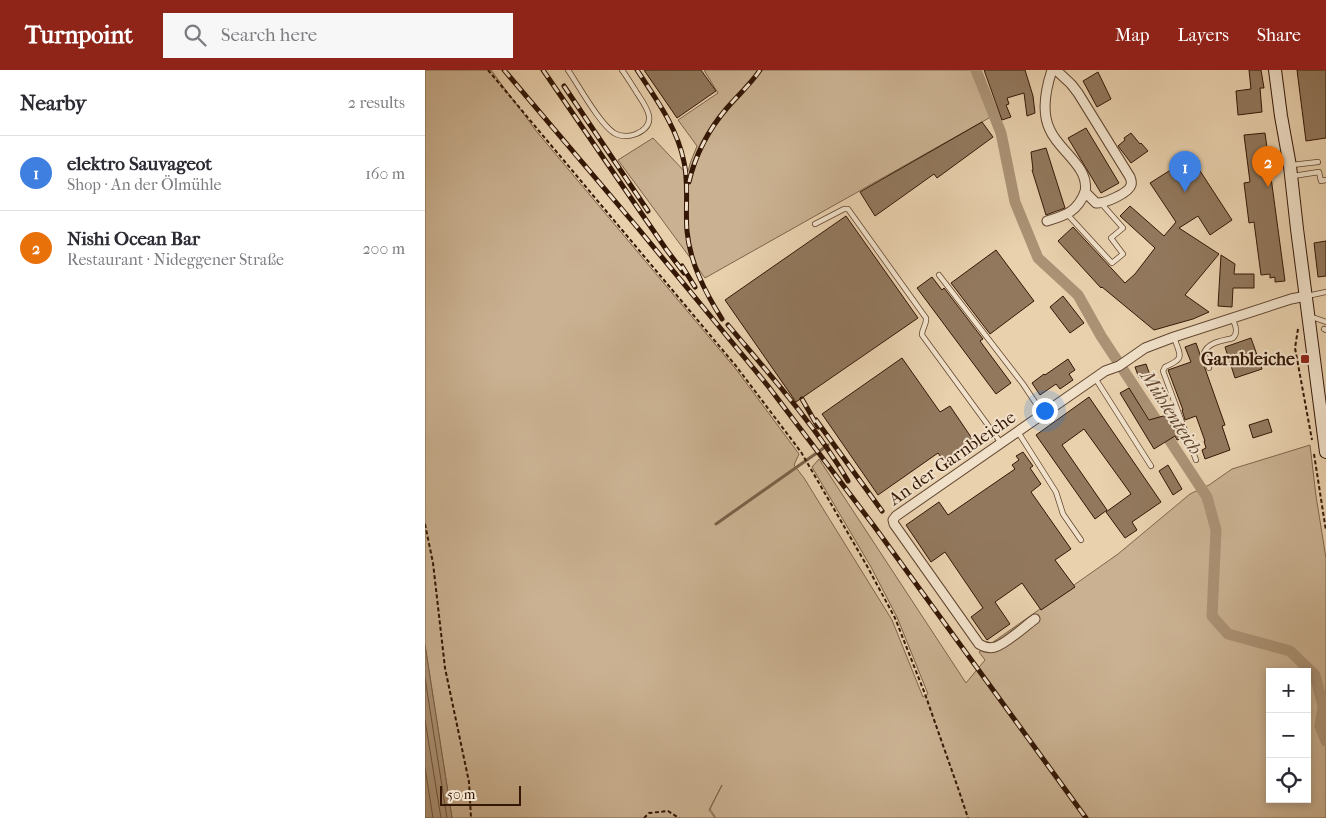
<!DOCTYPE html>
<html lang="en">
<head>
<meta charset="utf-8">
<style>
  :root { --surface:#fff; --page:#f7f7f7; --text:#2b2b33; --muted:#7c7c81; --line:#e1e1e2; --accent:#8f2418 }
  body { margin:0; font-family:"IM FELL French Canon",serif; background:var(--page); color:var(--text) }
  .controls { position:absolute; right:15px; bottom:15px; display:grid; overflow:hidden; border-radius:0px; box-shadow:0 2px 8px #0003 }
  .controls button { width:45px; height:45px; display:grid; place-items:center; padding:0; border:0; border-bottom:1px solid var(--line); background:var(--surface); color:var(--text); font:25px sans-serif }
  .scale { position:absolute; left:15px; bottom:12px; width:81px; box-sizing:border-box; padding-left:5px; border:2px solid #341705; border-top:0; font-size:14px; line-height:18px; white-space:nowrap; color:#341705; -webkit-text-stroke:4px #f1e1ca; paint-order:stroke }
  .you { position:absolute; left:619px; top:340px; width:18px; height:18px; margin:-12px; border:4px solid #fff; border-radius:50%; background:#1a73e8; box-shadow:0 0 0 8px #1a73e833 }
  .badge { display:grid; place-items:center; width:32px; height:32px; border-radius:50%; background:var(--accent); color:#fff; font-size:16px; font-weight:700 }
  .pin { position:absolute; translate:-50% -41px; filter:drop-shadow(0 1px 2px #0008) }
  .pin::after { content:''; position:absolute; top:26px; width:18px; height:15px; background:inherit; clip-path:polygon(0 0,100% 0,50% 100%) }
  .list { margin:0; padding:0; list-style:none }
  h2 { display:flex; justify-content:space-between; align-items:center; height:65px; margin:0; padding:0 20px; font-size:21px }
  h2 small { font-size:16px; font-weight:400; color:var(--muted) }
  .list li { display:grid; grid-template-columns:32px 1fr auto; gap:15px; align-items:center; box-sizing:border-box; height:75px; padding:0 20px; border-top:1px solid var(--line) }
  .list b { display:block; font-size:19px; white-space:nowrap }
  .list p { margin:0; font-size:16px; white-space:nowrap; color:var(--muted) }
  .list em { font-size:16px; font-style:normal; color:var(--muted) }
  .icon { flex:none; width:28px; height:28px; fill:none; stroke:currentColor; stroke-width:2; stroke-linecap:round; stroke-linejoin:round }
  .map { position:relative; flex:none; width:901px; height:748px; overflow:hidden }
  header { display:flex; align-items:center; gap:30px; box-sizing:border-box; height:70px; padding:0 25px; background:var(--accent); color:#fff }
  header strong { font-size:24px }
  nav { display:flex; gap:28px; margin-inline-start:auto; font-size:18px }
  .search { width:350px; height:45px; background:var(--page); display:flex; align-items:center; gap:12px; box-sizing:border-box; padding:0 18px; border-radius:0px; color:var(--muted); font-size:19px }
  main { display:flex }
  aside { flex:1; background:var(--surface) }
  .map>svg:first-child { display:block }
  .green { fill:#cab191; stroke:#7f644b; fill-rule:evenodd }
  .water { fill:#ab9275; stroke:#7b6148 }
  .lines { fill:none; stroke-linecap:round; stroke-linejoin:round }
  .shore { stroke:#70543d; stroke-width:1 }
  .stream { stroke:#7b6148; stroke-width:3 }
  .canal { stroke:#ab9275; stroke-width:11 }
  .building { fill:#92785d; stroke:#341705 }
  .lane-casing { stroke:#61462f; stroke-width:6 }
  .street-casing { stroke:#61462f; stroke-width:11 }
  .secondary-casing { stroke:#341705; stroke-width:14 }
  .path { stroke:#341705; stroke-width:2; stroke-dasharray:4 2.5; stroke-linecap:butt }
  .lane { stroke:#f1e1ca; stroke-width:4.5 }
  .street { stroke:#f1e1ca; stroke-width:9 }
  .secondary { stroke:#f1e1ca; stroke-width:12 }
  .rail-casing { stroke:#341705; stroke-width:5 }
  .rail { stroke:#f1e1ca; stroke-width:3; stroke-dasharray:9; stroke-linecap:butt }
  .poi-dot { fill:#8f2418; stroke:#f1e1ca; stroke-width:2 }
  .labels { text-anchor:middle; stroke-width:4; stroke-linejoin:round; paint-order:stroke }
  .poi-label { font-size:18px; font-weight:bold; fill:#341705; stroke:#f1e1ca; text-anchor:end }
  .street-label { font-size:18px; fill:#341705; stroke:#f1e1ca }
  .water-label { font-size:19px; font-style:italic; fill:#644832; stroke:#f1e1ca }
</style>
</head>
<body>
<header>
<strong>Turnpoint</strong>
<div class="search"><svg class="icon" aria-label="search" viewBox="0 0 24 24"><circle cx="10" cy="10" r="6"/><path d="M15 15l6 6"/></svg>Search here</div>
<nav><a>Map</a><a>Layers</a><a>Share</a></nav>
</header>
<main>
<aside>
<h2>Nearby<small>2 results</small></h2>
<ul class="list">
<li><span class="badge" style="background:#3f7fe0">1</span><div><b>elektro Sauvageot</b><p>Shop · An der Ölmühle</p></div><em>160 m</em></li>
<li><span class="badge" style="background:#e8710a">2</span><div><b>Nishi Ocean Bar</b><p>Restaurant · Nideggener Straße</p></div><em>200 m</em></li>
</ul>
</aside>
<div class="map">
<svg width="901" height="748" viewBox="0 0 901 748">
  <rect width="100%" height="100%" fill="#e9d1ae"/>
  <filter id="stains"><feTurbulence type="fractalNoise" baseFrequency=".004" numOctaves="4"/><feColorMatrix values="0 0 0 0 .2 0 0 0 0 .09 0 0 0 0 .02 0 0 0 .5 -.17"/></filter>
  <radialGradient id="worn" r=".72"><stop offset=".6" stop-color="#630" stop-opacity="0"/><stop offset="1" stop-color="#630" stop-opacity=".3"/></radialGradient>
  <g class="green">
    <path d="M0,0h66l46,62 198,236 64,86 -5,11 10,13 88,142 31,77 5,-3 -31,-77 -26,-50 -59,-100 7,-8 147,224 19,-23 -6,-8 139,-98 72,-60 19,-9 23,-16 78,-24 6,51 10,62v260h-610l-6,-9 12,-24 -13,25 6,8h-263l-27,-173zM845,602h37v127h-37z"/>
    <path d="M279,0h276l16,44 -291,164 -87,-118 35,-22 34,36 4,-13 6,-15 -19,-26 40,-27z"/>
  </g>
  <path class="water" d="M0,575l27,173h-27z"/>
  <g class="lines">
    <g class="shore">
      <path d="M0,608l22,140"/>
      <path d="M0,650l16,98"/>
      <path d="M0,698l8,50"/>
    </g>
    <path class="stream" d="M291,454l112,-79"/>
    <path class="canal" d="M551,0l25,63 14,69 23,56 40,37 23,41 106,161 9,33 -4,86 16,18 62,17 25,24 8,31 -3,20 6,15"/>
  </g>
  <g class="building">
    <path d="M219,0h57l15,21 -39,27z"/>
    <path d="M559,0h41l8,26 2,17 -8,3 -3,-23 -17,5 2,6 -3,1 5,12 -9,3z"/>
    <path d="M824,0h12l3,18h-4l2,24 -24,3 -2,-24 15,-2z"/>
    <path d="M872,0h29v68l-20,3z"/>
    <path d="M673,2l13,27 -14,8 -14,-26z"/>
    <path d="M557,52l11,15 -56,41 -3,-4 -59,42 -15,-24z"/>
    <path d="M661,58l33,55 -18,10 -33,-55z"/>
    <path d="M706,63l9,11 1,-1 7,8 -17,12 -13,-17 7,-6 -1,-2z"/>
    <path d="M840,63l20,148 -10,1v-5l-5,1v-4l-9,1 -7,-53 -5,1 -5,-40 6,-1 -6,-47z"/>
    <path d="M621,78l19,60 -19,7 -14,-45h1l-2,-18z"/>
    <path d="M766,87l41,63 -22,15 -12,-19 -19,12 40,26 -34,41 24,17 -16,7 -39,11 -52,-43 -1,1 -43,-47 15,-14 52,56 10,-9 20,-26 -35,-32 10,-10 34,30 12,-14 -26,-39z"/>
    <path d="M421,146l72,102 -122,84 -71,-102z"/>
    <path d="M901,171v35l-8,1 -4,-34z"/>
    <path d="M571,180l38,51 -44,33 -39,-51z"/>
    <path d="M796,185l14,9 -1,10h20v14h-21l-1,19 -14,-1z"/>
    <path d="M507,207l10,13 2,-2 39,51 -3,2 31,42 -15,11 -79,-106z"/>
    <path d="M638,226l21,27 -14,10 -20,-26z"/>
    <path d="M826,268l11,31 -27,9 -10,-31z"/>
    <path d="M771,273l29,82 -3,1 8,24 -25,9 -3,-9 4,-2 -2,-7h1l-9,-25 -11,4 -3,-10h1l-15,-40 23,-8 -6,-15z"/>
    <path d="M477,288l38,54 10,-6 23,34 -30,20 -5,-7 -60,42 -56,-81z"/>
    <path d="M643,289l7,11 -6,4 4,6 -13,9 -4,-5 -16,11 -8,-12 12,-9 1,1z"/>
    <path d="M721,294l4,11 -11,3 -4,-11z"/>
    <path d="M704,318l20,32 25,-7 10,25 -7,2 -2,-4 -21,13 -34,-56z"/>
    <path d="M664,327l72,105 -29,20 5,8 -12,8 -19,-26 25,-18 -47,-65 -22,16 45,65 -12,9 -59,-84z"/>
    <path d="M843,349l4,13 -19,6 -4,-13z"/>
    <path d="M598,382l10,14 -3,2 11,16 -10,8 40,57 -16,11 20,27 -34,23 -19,-27 -27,19 15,22 -23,16 -16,-23 12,-9 -38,-56 -14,10 -25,-37 33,-23 9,13 67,-46 -3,-4 7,-5 -3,-4z"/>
    <path d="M743,395l14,24 -9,6 -14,-24z"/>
  </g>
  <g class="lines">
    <g class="lane-casing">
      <g id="lane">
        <path d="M143,0c11,16 31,53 46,63 7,4 14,4 22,1 23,-10 11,-26 1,-41 -5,-8 -10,-16 -15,-23"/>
        <path d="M867,95l26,-3"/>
        <path d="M868,106l26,-4 2,9 5,-1"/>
        <path d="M642,144l45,49 11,-9 -12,-16 12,-10 -22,-25"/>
        <path d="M390,154l29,-15h4l78,109c1,6 -4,10 -4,17l79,108"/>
        <path d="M514,205l84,109 20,30"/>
        <path d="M882,226l19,-4"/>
        <path d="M884,246l17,6"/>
        <path d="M899,259l2,1"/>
        <path d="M749,267c6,19 12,21 -9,30l-2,4 33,89"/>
        <path d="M784,298l-5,-15c4,-11 18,-12 29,-15 6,-6 2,-13 -1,-21"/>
        <path d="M670,308l56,88"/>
        <path d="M593,362l38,60 7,22 18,26"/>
      </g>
    </g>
    <g class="street-casing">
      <g id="street">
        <path d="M627,0c-6,18 -11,42 -2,60 9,21 40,37 35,62l11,11c8,1 33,-10 35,-18 1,-3 0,-5 -1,-8l-52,-84 -7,-9 -15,-14"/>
        <path d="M622,151c19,-6 30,-9 38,-29"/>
        <path d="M610,549c-10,7 -29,25 -40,28 -6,2 -11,0 -16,-3l-85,-120 -1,-4 3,-4 199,-138 10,-7 14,-5 26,-18 29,-11 117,-38 15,-3"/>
      </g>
    </g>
    <g class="secondary-casing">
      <path id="secondary" d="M850,0l6,46 9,50 7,63 29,223"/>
    </g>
    <g class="path">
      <path d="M63,0l248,296 65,86 66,114 28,52 30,76 33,94 10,30"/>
      <path d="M873,259l-3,19 17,92"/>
      <path d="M889,384l12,77"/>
      <path d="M0,454l8,39 12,105 24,114 2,36"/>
      <path d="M219,748l5,-5 19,-2 11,7"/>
    </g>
    <use href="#lane" class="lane"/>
    <use href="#street" class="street"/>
    <use href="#secondary" class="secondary"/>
    <g class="rail-casing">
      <g id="rail">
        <path d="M79,0l133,157 131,159 106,140 212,292"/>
        <path d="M118,0l123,179 18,24"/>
        <path d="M212,0c19,29 40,57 47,92 5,22 1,46 3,69 3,32 18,61 35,88"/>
        <path d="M139,16l84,125"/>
        <path d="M264,112c6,-26 20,-53 38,-74 11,-13 24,-24 33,-38"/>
        <path d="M257,196l13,21"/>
        <path d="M303,255c42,50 87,100 120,156"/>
        <path d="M377,329l16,28"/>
        <path d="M391,350l66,91"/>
      </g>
    </g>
    <use href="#rail" class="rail"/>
  </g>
  <rect class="poi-dot" x="875" y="284" width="10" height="10" rx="2.5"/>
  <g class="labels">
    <g class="poi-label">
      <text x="870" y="295">Garnbleiche</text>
    </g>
    <g class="street-label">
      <text transform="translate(527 388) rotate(-35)" y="6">An der Garnbleiche</text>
    </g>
    <g class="water-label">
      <text transform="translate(747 342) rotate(57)" y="7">Mühlenteich</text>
    </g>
  </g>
  <rect width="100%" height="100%" filter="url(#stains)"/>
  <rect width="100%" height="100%" fill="url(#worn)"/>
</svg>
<div class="controls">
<button>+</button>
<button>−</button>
<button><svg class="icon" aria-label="locate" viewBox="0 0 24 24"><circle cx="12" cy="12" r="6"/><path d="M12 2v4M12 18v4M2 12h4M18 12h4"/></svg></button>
</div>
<div class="scale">50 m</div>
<div class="you"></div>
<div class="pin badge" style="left:760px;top:122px;background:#3f7fe0">1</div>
<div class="pin badge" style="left:843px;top:117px;background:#e8710a">2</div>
</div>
</main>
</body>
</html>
